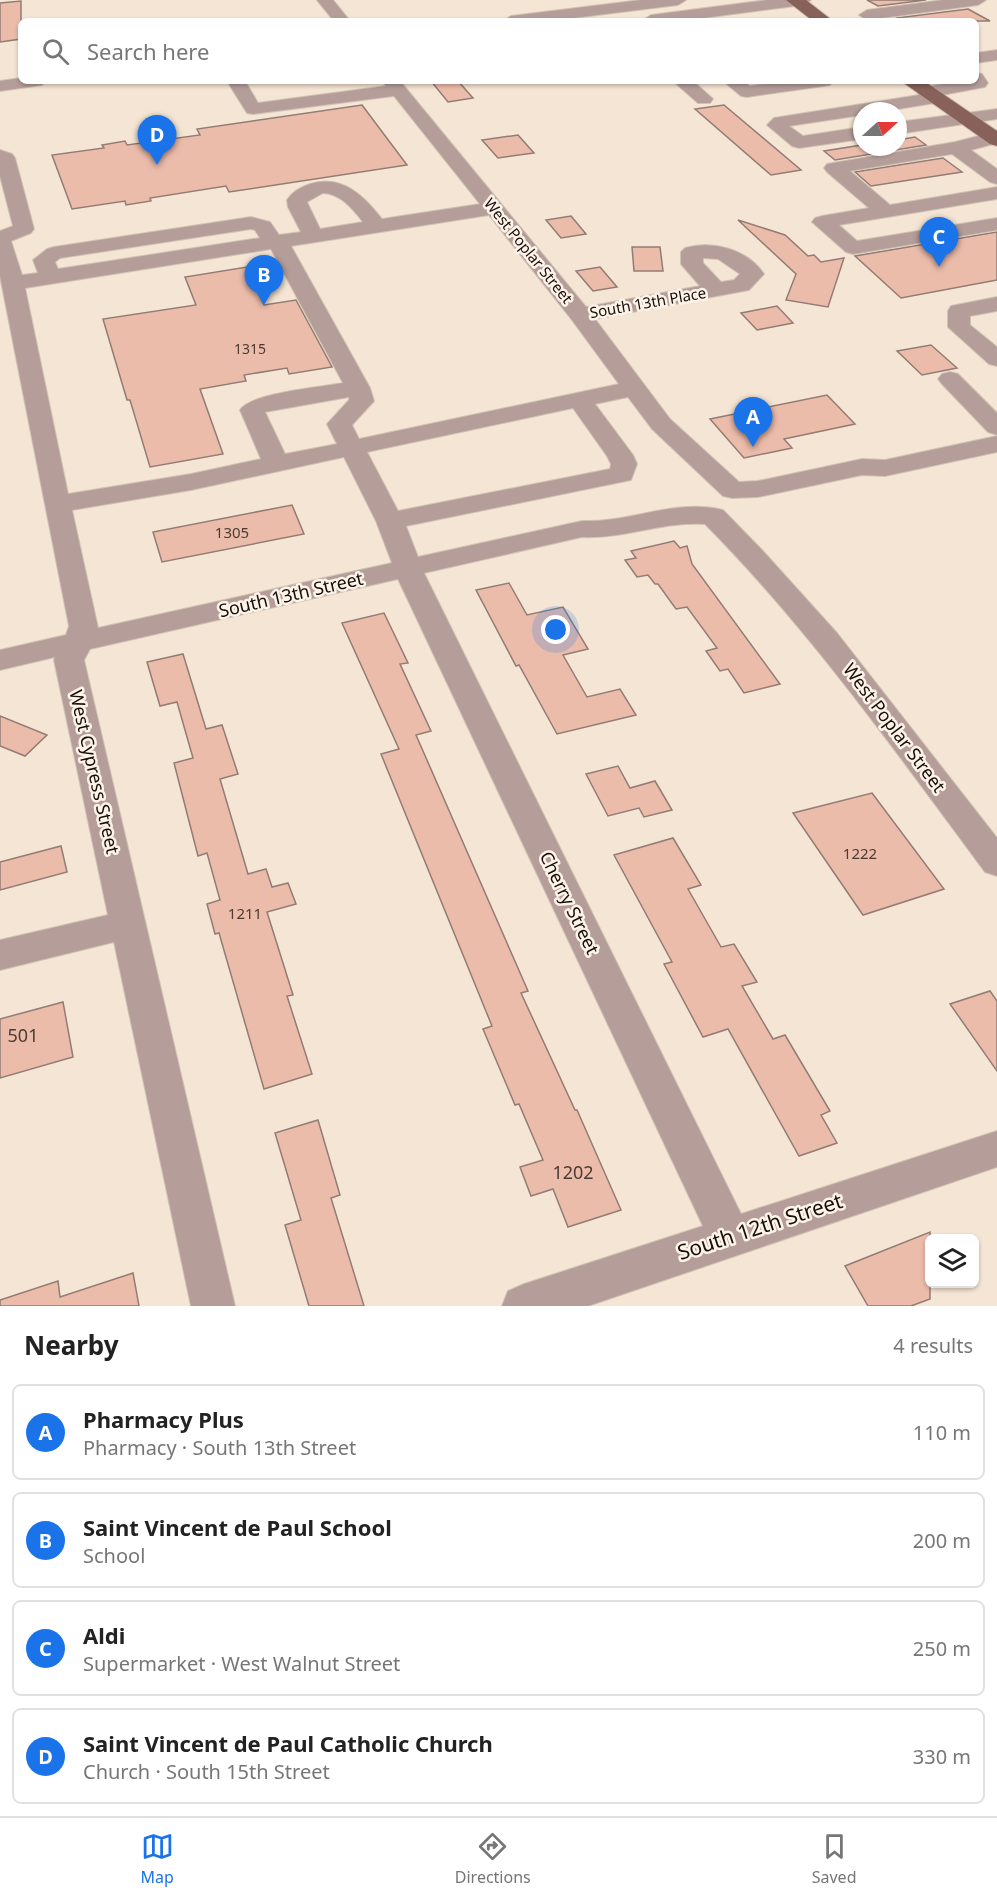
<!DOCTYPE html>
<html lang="en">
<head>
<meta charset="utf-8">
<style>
  :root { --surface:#fff; --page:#f2f2f2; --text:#222; --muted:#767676; --line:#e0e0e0; --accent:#1a73e8 }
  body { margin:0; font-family:"Noto Sans",sans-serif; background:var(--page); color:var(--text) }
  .controls { position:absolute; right:18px; bottom:18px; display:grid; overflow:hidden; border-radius:9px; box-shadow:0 2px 4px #0004 }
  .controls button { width:54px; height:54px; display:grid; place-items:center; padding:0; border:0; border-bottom:2px solid var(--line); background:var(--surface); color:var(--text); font:30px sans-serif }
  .compass { position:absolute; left:853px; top:102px; width:54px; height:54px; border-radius:50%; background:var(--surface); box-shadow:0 2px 4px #0004; rotate:69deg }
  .you { position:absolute; left:556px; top:630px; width:21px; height:21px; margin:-15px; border:4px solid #fff; border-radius:50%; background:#1a73e8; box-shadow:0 0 0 9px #1a73e833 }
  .badge { display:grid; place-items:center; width:39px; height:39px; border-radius:50%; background:var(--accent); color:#fff; font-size:20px; font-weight:700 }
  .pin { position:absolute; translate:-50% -50px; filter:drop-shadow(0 2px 3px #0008) }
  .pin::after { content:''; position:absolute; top:32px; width:21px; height:18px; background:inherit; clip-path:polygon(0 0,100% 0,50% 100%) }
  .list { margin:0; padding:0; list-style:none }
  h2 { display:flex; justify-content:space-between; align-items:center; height:78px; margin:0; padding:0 24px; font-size:26px }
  h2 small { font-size:20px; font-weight:400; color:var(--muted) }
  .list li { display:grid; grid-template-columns:39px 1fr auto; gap:18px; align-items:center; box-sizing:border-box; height:96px; margin:0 12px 12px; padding:0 12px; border:2px solid var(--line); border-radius:9px }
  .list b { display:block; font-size:22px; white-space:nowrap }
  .list p { margin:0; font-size:20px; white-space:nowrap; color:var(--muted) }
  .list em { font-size:20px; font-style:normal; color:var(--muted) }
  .icon { flex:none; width:33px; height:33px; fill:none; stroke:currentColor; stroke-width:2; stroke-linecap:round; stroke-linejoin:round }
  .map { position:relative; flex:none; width:997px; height:1306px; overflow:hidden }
  .search { position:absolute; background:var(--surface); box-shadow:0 2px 4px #0004; left:18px; right:18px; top:18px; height:66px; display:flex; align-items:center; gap:15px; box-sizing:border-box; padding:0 21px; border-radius:9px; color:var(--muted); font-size:22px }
  .sheet { height:510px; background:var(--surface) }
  nav { display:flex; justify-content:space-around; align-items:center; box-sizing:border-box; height:84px; border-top:2px solid var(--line); background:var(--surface); font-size:16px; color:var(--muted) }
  nav a { display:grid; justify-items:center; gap:3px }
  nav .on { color:var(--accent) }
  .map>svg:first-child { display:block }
  .building { fill:#ecbcab; stroke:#927c74; stroke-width:1.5 }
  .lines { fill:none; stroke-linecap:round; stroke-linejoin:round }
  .minor-casing { stroke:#d1c3b4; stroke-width:2 }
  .major-casing { stroke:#d1c3b4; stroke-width:2 }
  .minor { fill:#b59e9a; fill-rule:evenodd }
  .major { fill:#87615a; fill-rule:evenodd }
  .labels { text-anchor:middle; stroke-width:5; stroke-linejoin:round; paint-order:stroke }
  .far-number-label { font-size:14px; fill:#4c3b32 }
  .far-street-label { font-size:15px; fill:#16100a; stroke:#fdf3e9 }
  .number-label { font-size:15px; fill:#4c3b32 }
  .street-label { font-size:18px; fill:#16100a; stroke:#fdf3e9 }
  .near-number-label { font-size:18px; fill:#4c3b32 }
  .near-street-label { font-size:21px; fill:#16100a; stroke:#fdf3e9 }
</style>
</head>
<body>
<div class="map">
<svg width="997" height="1306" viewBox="0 0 997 1306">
  <rect width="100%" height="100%" fill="#f5e5d4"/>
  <g class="building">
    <path d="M867,0h59l-48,6z"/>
    <path d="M21,1v38l-21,3v-39z"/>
    <path d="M968,9l22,12h-89l-4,-3z"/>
    <path d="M431,81h27l15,17 -25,4z"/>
    <path d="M362,105l45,60 -178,27 -3,-6 -76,12 1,3 -25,4 -1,-4 -53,8 -20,-54 52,-7 -2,-3 23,-4 2,4 73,-10 -3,-6z"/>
    <path d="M724,105l77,65 -30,5 -76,-66z"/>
    <path d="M518,135l16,18 -36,5 -16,-18z"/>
    <path d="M915,137l11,8 -91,15 -11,-9 38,-6v2h36v-7z"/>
    <path d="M943,158l19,14 -91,14 -16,-14z"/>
    <path d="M571,216l15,18 -25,4 -15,-18z"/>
    <path d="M738,220l47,15 23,21 6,-1 7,7 23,-4 -16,49 -42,-7 10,-26z"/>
    <path d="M997,232v48l-96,18 -46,-42z"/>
    <path d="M632,247h28l3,24h-29z"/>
    <path d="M247,267l17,38 32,-5 36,67 -43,7 -2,-6 -43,7 2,6 -46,8 23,65 -73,13 -20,-67h-3l-24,-81 93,-14 -11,-28z"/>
    <path d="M600,267l17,20 -24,4 -17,-20z"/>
    <path d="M777,306l16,17 -36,7 -16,-17z"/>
    <path d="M931,345l26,23 -35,7 -25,-24z"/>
    <path d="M827,395l28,29 -71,15 8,9 -48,10 -34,-39z"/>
    <path d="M292,505l12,29 -142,28 -9,-30z"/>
    <path d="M674,541l6,7 7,-2 5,18 88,120 -36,9 -16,-24 -8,2 -14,-20 11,-3 -30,-41 -11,2 -18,-25h-3l-7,-9 -11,2 -12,-17 11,-2 -5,-7z"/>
    <path d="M509,583l18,32 36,-8 25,42 -25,6 24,42 33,-8 16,26 -79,19 -38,-69 -3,1 -40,-76z"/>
    <path d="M384,613l24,50 -8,1 31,67 -15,4 112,256 -7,2 54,117h2l44,100 -53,17 -15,-38 -22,7 -11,-29 23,-7 -24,-56 -4,1 -32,-76 9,-3 -111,-272 18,-5 -57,-126z"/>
    <path d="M183,654l23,75 16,-4 16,49 -18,5 28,95 18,-5 6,18 16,-4 8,21 -29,8 26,83 -6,1 25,78 -48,15 -45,-156 -4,1 -8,-30 13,-4 -13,-47 -9,3 -24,-93 19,-5 -16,-56 -17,4 -13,-44z"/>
    <path d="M0,716l47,19 -22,21 -25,-10z"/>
    <path d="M618,766l12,22 25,-7 17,29 -28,7 -5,-9 -31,8 -22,-42z"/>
    <path d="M872,793l72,96 -81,26 -70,-102z"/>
    <path d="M673,838l28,47 -13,4 33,58 13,-3 23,38 -15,4 31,53 12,-4 45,76 -9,4 16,28 -38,13 -71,-127 -25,8 -39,-73 8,-2 -58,-107z"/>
    <path d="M61,846l6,26 -67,18v-28z"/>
    <path d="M990,991l7,10v70l-47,-67z"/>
    <path d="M63,1002l10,55 -73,21v-59z"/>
    <path d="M318,1120l22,75 -9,3 33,108h-55l-24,-81 16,-5 -26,-87z"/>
    <path d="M930,1232v67l-19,7h-43l-23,-40z"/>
    <path d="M133,1273l6,33h-139v-6l58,-19 2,16z"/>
  </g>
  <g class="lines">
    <g class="minor-casing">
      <g id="minor">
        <path d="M317,0h16l17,21h-16z"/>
        <path d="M641,0h45l-8,5 -129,16h-46l8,-5z"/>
        <path d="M767,0h44l-8,5 -123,16 -37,-1 8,-5z"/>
        <path d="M943,0h43l-8,5 -111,15 -8,-5 8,-5z"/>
        <path d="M997,50v10l-21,3v-10z"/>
        <path d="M976,73l6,1 6,9 -3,4 -43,8 2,3 -3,4 -55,9h-24v4l-73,11 14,10 59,-9v12l-63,9 -7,-2 -25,-21 7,-7 6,-1 139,-22 -2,-3 3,-4 40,-7h16z"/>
        <path d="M21,78v3h24l-3,4 -42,6v-10z"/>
        <path d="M227,81h18l13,22 128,-17 -4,-5h18l186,226 114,-21 -19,-22v-12l4,-4c28,-8 62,1 79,26l-15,16 -154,29 75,100 69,63 19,-1 104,-22 23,1 112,-24v16l-112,24 -23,-1 -104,22 -26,1 -9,-2 -71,-67 -24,-32 -33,7 38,51 4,9 -6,16 -225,46 12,31 164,-36c48,2 93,-23 141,-11l39,40 75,83 160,205v38l-12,-4c-89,-120 -175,-242 -280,-348 -42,-3 -81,15 -123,13l-158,36 317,641 256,-83v36l-409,139h-86l6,-15 16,-7 179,-58 -305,-647 -308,70 -6,11 151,646h-44l-77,-364 -114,28v-30l108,-25 -54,-255 1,-3 -55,13v-20l66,-15 3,-9 -69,-350v-45l13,-5 -13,-50v-26l12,4 3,4 19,71 -3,4 -20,8 11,34 16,-2 -5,-13 14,-11 7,-2 197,-30 19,5 9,13 22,-3 -13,-25 -1,-7c5,-8 14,-13 23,-16 32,-10 54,12 72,35l98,-15 -86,-108 -141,18 -6,-1zM323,193c18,1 30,16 40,29l-43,7 -13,-27zM489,215l83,105 47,64 -260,55 -7,-14 22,-24 -4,-13 -79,-142zM251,229l4,1 5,8 -202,31 -3,-7 5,-4zM271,249l72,134c-22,4 -92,10 -103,27l21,49 -70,15 -123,20 -43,-206zM703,258l15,1 22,15 -6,6 -13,2 -18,-19zM349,397v3l-22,24 10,20 -52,10 -20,-42zM573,408l34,48 4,8 -1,5 -212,42 -31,-59zM344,457l32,64 16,42 -294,65 -26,-118 119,-20z"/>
        <path d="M673,81h20l20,18 -3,4h-12z"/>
        <path d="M723,81h20l7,5 37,-5h46l-3,4 -6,1 -77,11 -6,-1z"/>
        <path d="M997,109v10l-99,15v-12z"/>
        <path d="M994,132l3,1v10l-26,7 26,19v15l-7,-2 -38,-28 -102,17 40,34 107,-18v12l-158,26 18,16 140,-23v12l-144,24 -7,-2 -34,-30 3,-4 7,-2 47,-8 -42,-36 -3,-4 3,-4 128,-22z"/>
        <path d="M997,297v14l-27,5v9l27,22v19l-8,-2 -41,-37v-16l3,-5z"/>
        <path d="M950,372l8,2 39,39v22l-9,-3 -46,-48 -4,-5 4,-5z"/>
      </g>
    </g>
    <g class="major-casing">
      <g id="major">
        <path d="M786,0h20l27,21h-20z"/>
        <path d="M901,81h23l73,50v15l-7,-2z"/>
      </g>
    </g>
    <use href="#minor" class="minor"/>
    <use href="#major" class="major"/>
  </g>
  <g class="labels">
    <g class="far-number-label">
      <text x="250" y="354">1315</text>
    </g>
    <g class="far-street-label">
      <text transform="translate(528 251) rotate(51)" y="5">West Poplar Street</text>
      <text transform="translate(648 303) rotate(-10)" y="5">South 13th Place</text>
    </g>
    <g class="number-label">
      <text x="232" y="538">1305</text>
      <text x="860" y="859">1222</text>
      <text x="245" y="919">1211</text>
    </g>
    <g class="street-label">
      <text transform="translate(291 595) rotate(-13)" y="6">South 13th Street</text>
      <text transform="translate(894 728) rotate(53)" y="6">West Poplar Street</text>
      <text transform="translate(94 772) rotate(77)" y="6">West Cypress Street</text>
      <text transform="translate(569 903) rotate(64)" y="6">Cherry Street</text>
    </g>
    <g class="near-number-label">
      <text x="23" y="1042">501</text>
      <text x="573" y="1179">1202</text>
    </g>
    <g class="near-street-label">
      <text transform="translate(760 1227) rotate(-18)" y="7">South 12th Street</text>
    </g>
  </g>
</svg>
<div class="controls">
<button><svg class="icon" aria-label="layers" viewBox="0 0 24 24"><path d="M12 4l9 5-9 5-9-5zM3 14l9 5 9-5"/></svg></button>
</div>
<svg class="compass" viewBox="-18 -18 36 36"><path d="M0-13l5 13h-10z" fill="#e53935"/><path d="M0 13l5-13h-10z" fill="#767676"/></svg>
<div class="you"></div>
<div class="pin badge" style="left:753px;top:447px">A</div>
<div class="pin badge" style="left:264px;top:305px">B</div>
<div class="pin badge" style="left:939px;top:267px">C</div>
<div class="pin badge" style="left:157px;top:165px">D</div>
<div class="search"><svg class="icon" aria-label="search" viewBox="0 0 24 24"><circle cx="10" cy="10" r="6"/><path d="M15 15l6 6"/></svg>Search here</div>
</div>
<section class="sheet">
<h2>Nearby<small>4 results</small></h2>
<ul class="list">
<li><span class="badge">A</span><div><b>Pharmacy Plus</b><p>Pharmacy · South 13th Street</p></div><em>110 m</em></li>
<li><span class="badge">B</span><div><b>Saint Vincent de Paul School</b><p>School</p></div><em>200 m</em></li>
<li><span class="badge">C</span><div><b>Aldi</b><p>Supermarket · West Walnut Street</p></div><em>250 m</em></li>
<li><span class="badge">D</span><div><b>Saint Vincent de Paul Catholic Church</b><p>Church · South 15th Street</p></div><em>330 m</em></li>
</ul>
</section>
<nav>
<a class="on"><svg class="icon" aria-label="map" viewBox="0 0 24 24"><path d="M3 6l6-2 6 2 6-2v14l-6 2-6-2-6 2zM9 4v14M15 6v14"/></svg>Map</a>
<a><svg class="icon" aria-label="directions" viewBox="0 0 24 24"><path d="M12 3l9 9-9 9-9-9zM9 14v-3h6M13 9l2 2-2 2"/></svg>Directions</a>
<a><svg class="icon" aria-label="saved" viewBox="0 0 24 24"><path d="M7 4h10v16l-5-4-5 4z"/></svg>Saved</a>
</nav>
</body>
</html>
